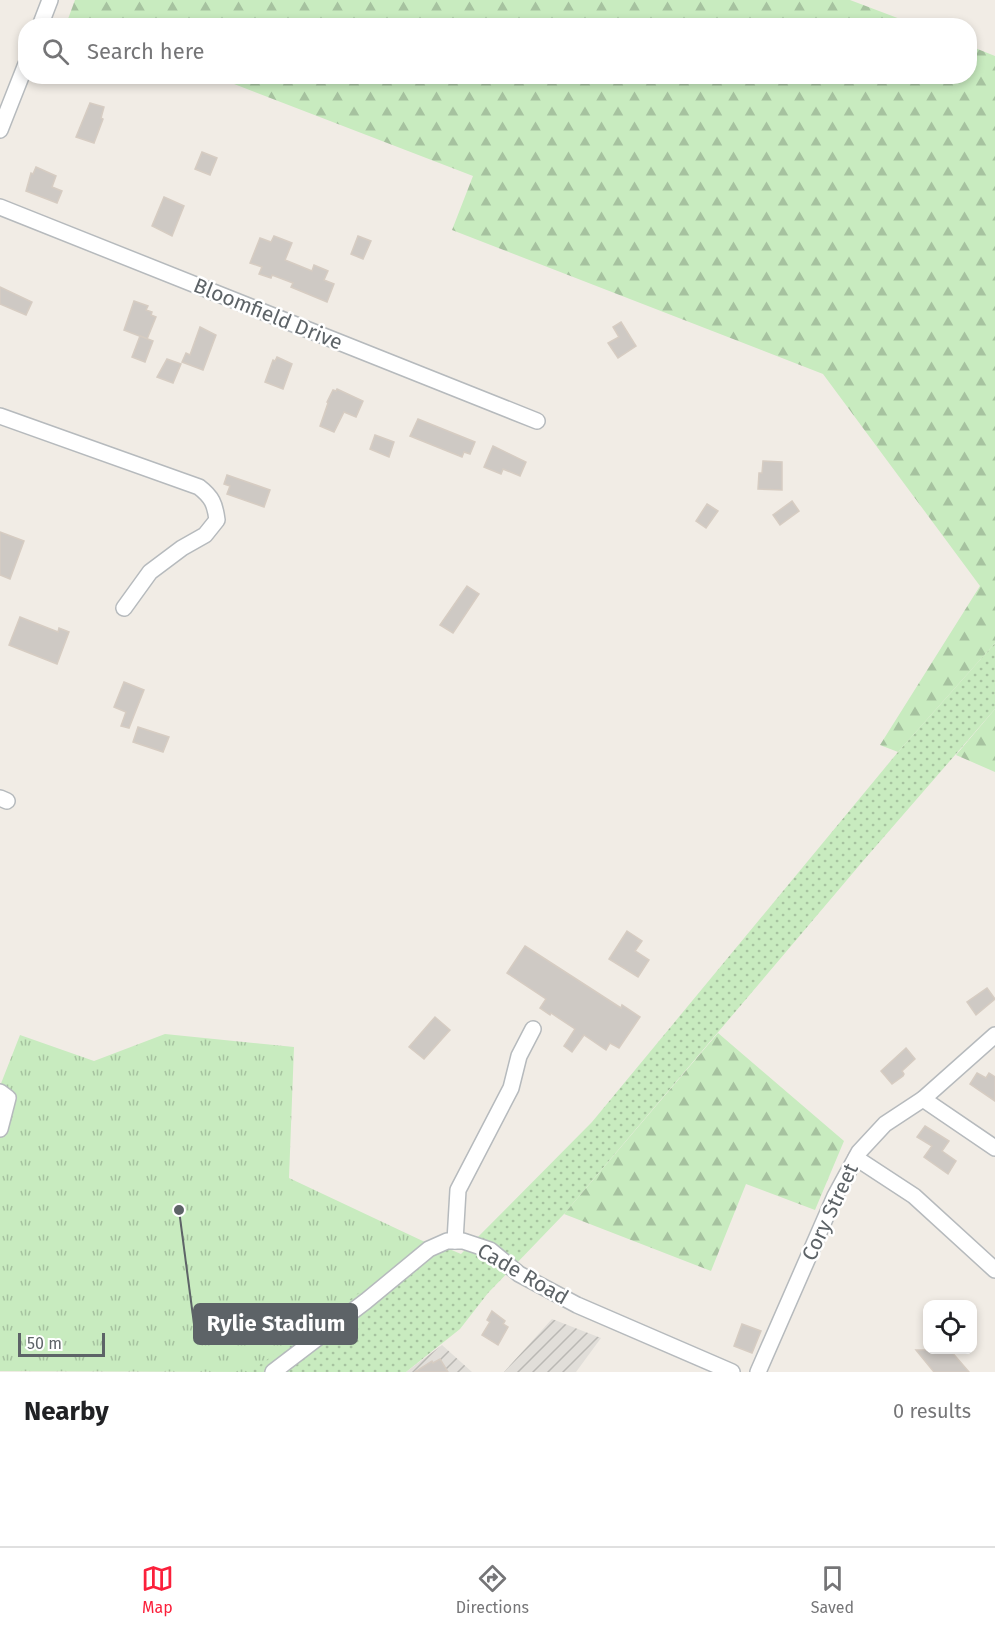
<!DOCTYPE html>
<html lang="en">
<head>
<meta charset="utf-8">
<style>
  :root { --surface:#fff; --page:#f6f6f6; --text:#202124; --muted:#757577; --line:#e0e0e0; --accent:#fb203b }
  body { margin:0; font-family:"Fira Sans",sans-serif; background:var(--page); color:var(--text) }
  .controls { position:absolute; right:18px; bottom:18px; display:grid; overflow:hidden; border-radius:12px; box-shadow:0 3px 9px #0003 }
  .controls button { width:54px; height:54px; display:grid; place-items:center; padding:0; border:0; border-bottom:2px solid var(--line); background:var(--surface); color:var(--text); font:30px sans-serif }
  .scale { position:absolute; left:18px; bottom:15px; width:87px; box-sizing:border-box; padding-left:6px; border:3px solid #5d6367; border-top:0; font-size:16px; line-height:21px; white-space:nowrap; color:#5d6367; -webkit-text-stroke:4px #fff; paint-order:stroke }
  .list { margin:0; padding:0; list-style:none }
  h2 { display:flex; justify-content:space-between; align-items:center; height:78px; margin:0; padding:0 24px; font-size:26px }
  h2 small { font-size:20px; font-weight:400; color:var(--muted) }
  .icon { flex:none; width:33px; height:33px; fill:none; stroke:currentColor; stroke-width:2; stroke-linecap:round; stroke-linejoin:round }
  .map { position:relative; flex:none; width:995px; height:1372px; overflow:hidden }
  .search { position:absolute; background:var(--surface); box-shadow:0 3px 9px #0003; left:18px; right:18px; top:18px; height:66px; display:flex; align-items:center; gap:15px; box-sizing:border-box; padding:0 21px; border-radius:24px; color:var(--muted); font-size:22px }
  .sheet { height:174px; background:var(--surface) }
  nav { display:flex; justify-content:space-around; align-items:center; box-sizing:border-box; height:84px; border-top:2px solid var(--line); background:var(--surface); font-size:16px; color:var(--muted) }
  nav a { display:grid; justify-items:center; gap:3px }
  nav .on { color:var(--accent) }
  .map>svg:first-child { display:block }
  .industrial { fill:url(#industrial-furrows) }
  .grass { fill:url(#grass-dots) }
  .forest { fill:url(#forest-firs) }
  .park { fill:url(#park-tufts) }
  .building { fill:#cec9c4; stroke:#d6ccc2; stroke-width:1.5 }
  .lines { fill:none; stroke-linecap:round; stroke-linejoin:round }
  .minor-casing { stroke:#b6babd; stroke-width:18 }
  .minor { stroke:#fff; stroke-width:15 }
  .labels { text-anchor:middle; stroke-width:5; stroke-linejoin:round; paint-order:stroke }
  .street-label { font-size:21px; fill:#5d6367; stroke:#fff }
  .leader { fill:none; stroke:#5d6367; stroke-width:2 }
  .callout-dot { fill:#5d6367; stroke:#fff; stroke-width:2 }
  .callout { fill:#5d6367; stroke:#5d6367; stroke-width:2 }
  .callout-label { font-size:22px; text-anchor:middle; font-weight:bold; fill:#fff }
</style>
</head>
<body>
<div class="map">
<svg width="995" height="1372" viewBox="0 0 995 1372">
  <defs>
    <pattern id="industrial-furrows" width="10" height="10" patternUnits="userSpaceOnUse" patternTransform="scale(1.5)"><rect width="10" height="10" fill="#e1ded9"/><path d="M-1 1l2-2M0 10L10 0M9 11l2-2" fill="none" stroke="#bab8b4"/></pattern>
    <pattern id="grass-dots" width="8" height="8" patternUnits="userSpaceOnUse" patternTransform="scale(1.5)"><rect width="8" height="8" fill="#c8ebbf"/><path d="M2 2h.1M6 6h.1" fill="none" stroke="#a6c29f" stroke-width="1.8" stroke-linecap="round"/></pattern>
    <pattern id="forest-firs" width="22" height="20" patternUnits="userSpaceOnUse" patternTransform="scale(1.5)"><rect width="22" height="20" fill="#c8ebbf"/><path d="M5 1l3.5 6h-7zM16 11l3.5 6h-7z" fill="#a6c29f"/></pattern>
    <pattern id="park-tufts" width="24" height="20" patternUnits="userSpaceOnUse" patternTransform="scale(1.5)"><rect width="24" height="20" fill="#c8ebbf"/><path d="M3 7l-1-3M5 7V3M7 7l1-3M15 17l-1-3M17 17v-4M19 17l1-3" fill="none" stroke="#a6c29f"/></pattern>
  </defs>
  <rect width="100%" height="100%" fill="#f1ece5"/>
  <g class="industrial">
    <path d="M552,1319l49,19 -25,34h-72z"/>
    <path d="M442,1345l30,27h-66z"/>
  </g>
  <path class="grass" d="M995,643v66l-132,152 -299,353 -76,79 -28,36 -54,43h-157l179,-132 33,14 131,-132 306,-370z"/>
  <g class="forest">
    <path d="M75,0h775l66,25 -831,1 -17,-7z"/>
    <path d="M970,46l25,10v587l-97,109 -18,-7 100,-159 -157,-212 -371,-144 21,-54 -257,-99 754,-1z"/>
    <path d="M995,709v63l-39,-17z"/>
    <path d="M718,1033l126,108 -29,69 -69,-26 -35,87 -147,-57z"/>
  </g>
  <path class="park" d="M165,1034l129,13 -5,131 138,65 -177,129 -250,-1v-285l20,-51 74,26z"/>
  <g class="building">
    <path d="M90,103l14,4 -3,11 2,1 -9,24 -18,-6z"/>
    <path d="M202,152l15,6 -7,17 -15,-6z"/>
    <path d="M36,167l20,9 -4,11 10,4 -5,12 -31,-12 5,-18 2,1z"/>
    <path d="M164,197l20,9 -12,30 -20,-10z"/>
    <path d="M274,236l18,7 -7,17 27,11 2,-6 14,6 -4,9 10,4 -7,18 -36,-15 2,-4 -21,-8 -1,3 -12,-4 3,-7 -12,-4 10,-25 11,4z"/>
    <path d="M358,236l13,5 -8,18 -12,-5z"/>
    <path d="M0,287l32,15 -6,13 -26,-11z"/>
    <path d="M134,301l14,5 -2,4 6,2 -1,3 5,2 -9,22 -23,-9z"/>
    <path d="M621,322l15,24 -18,12 -10,-15 11,-6 -6,-10z"/>
    <path d="M200,327l16,8 -13,35 -21,-8 4,-9 4,2z"/>
    <path d="M140,336l13,5 -8,21 -13,-5z"/>
    <path d="M277,357l15,7 -9,25 -18,-7 8,-22 2,1z"/>
    <path d="M167,359l14,5 -8,19 -16,-6z"/>
    <path d="M337,389l26,12 -7,16 -12,-5 -10,20 -14,-6 8,-23 -1,-1 6,-12 3,1z"/>
    <path d="M418,419l57,23 -5,12 -6,-2 -2,5 -52,-21z"/>
    <path d="M375,435l19,7 -5,15 -19,-8z"/>
    <path d="M493,446l33,16 -6,14 -17,-7 -2,5 -17,-7z"/>
    <path d="M763,461l19,1v28l-24,-1 1,-16h3z"/>
    <path d="M227,475l43,15 -6,17 -37,-13 3,-8 -6,-2z"/>
    <path d="M792,501l7,10 -19,14 -7,-10z"/>
    <path d="M707,504l11,7 -12,17 -10,-7z"/>
    <path d="M0,532l24,9 -14,38 -10,-4z"/>
    <path d="M467,586l12,8 -26,39 -13,-8z"/>
    <path d="M20,617l38,15 1,-4 10,4 -12,32 -48,-19z"/>
    <path d="M124,682l20,8 -15,38 -8,-2 5,-14 -12,-5z"/>
    <path d="M138,727l31,10 -6,15 -30,-10z"/>
    <path d="M627,931l15,10 -7,10 14,9 -11,17 -29,-18z"/>
    <path d="M525,946l96,62 1,-3 18,12 -21,31 -9,-5 -4,7 -22,-15 -12,17 -8,-6 11,-17 -24,-16 -1,2 -10,-7 6,-9 -39,-26z"/>
    <path d="M987,988l8,11 -19,16 -9,-13z"/>
    <path d="M435,1017l15,13 -26,29 -15,-12z"/>
    <path d="M906,1048l9,11 -13,12 2,3 -1,2 -11,8 -11,-13z"/>
    <path d="M977,1073l9,5 3,-5 6,4v24l-25,-17z"/>
    <path d="M925,1126l24,15 -7,10 14,10 -8,13 -24,-17 8,-11 -15,-9z"/>
    <path d="M492,1311l13,10 -2,3 5,3 -10,18 -16,-10 8,-13 -3,-2z"/>
    <path d="M742,1324l19,7 -9,22 -18,-7z"/>
    <path d="M916,1350h34l19,22h-35z"/>
    <path d="M440,1359l8,13h-33l17,-11 1,2z"/>
  </g>
  <g class="lines">
    <g class="minor-casing">
      <g id="minor">
        <path d="M40,26l10,-26"/>
        <path d="M0,130l26,-66"/>
        <path d="M0,207l537,214"/>
        <path d="M0,416l199,71c13,10 16,17 18,33l-12,15 -23,13 -32,24 -26,36"/>
        <path d="M0,798l7,3"/>
        <path d="M0,1092l8,6 -8,31"/>
        <path d="M923,1099l72,49"/>
        <path d="M856,1158l58,38 81,74"/>
        <path d="M455,1241l3,-51 53,-102 8,-32 14,-27"/>
        <path d="M273,1372l93,-71 63,-52 18,-8h16l27,9 29,24 58,31 155,67"/>
        <path d="M758,1372l77,-176 24,-44 26,-28 38,-25 72,-64"/>
      </g>
    </g>
    <use href="#minor" class="minor"/>
  </g>
  <g class="labels">
    <g class="street-label">
      <text transform="translate(268 314) rotate(22)" y="7">Bloomfield Drive</text>
      <text transform="translate(830 1212) rotate(-65)" y="7">Cory Street</text>
      <text transform="translate(523 1274) rotate(30)" y="7">Cade Road</text>
    </g>
  </g>
  <path class="leader" d="M179 1210L194 1324"/>
  <circle class="callout-dot" cx="179" cy="1210" r="6"/>
  <rect class="callout" x="194" y="1304" width="163" height="40" rx="6"/>
  <g class="callout-label">
    <text x="276" y="1331">Rylie Stadium</text>
  </g>
</svg>
<div class="controls">
<button><svg class="icon" aria-label="locate" viewBox="0 0 24 24"><circle cx="12" cy="12" r="6"/><path d="M12 2v4M12 18v4M2 12h4M18 12h4"/></svg></button>
</div>
<div class="scale">50 m</div>
<div class="search"><svg class="icon" aria-label="search" viewBox="0 0 24 24"><circle cx="10" cy="10" r="6"/><path d="M15 15l6 6"/></svg>Search here</div>
</div>
<section class="sheet">
<h2>Nearby<small>0 results</small></h2>
<ul class="list">
</ul>
</section>
<nav>
<a class="on"><svg class="icon" aria-label="map" viewBox="0 0 24 24"><path d="M3 6l6-2 6 2 6-2v14l-6 2-6-2-6 2zM9 4v14M15 6v14"/></svg>Map</a>
<a><svg class="icon" aria-label="directions" viewBox="0 0 24 24"><path d="M12 3l9 9-9 9-9-9zM9 14v-3h6M13 9l2 2-2 2"/></svg>Directions</a>
<a><svg class="icon" aria-label="saved" viewBox="0 0 24 24"><path d="M7 4h10v16l-5-4-5 4z"/></svg>Saved</a>
</nav>
</body>
</html>
